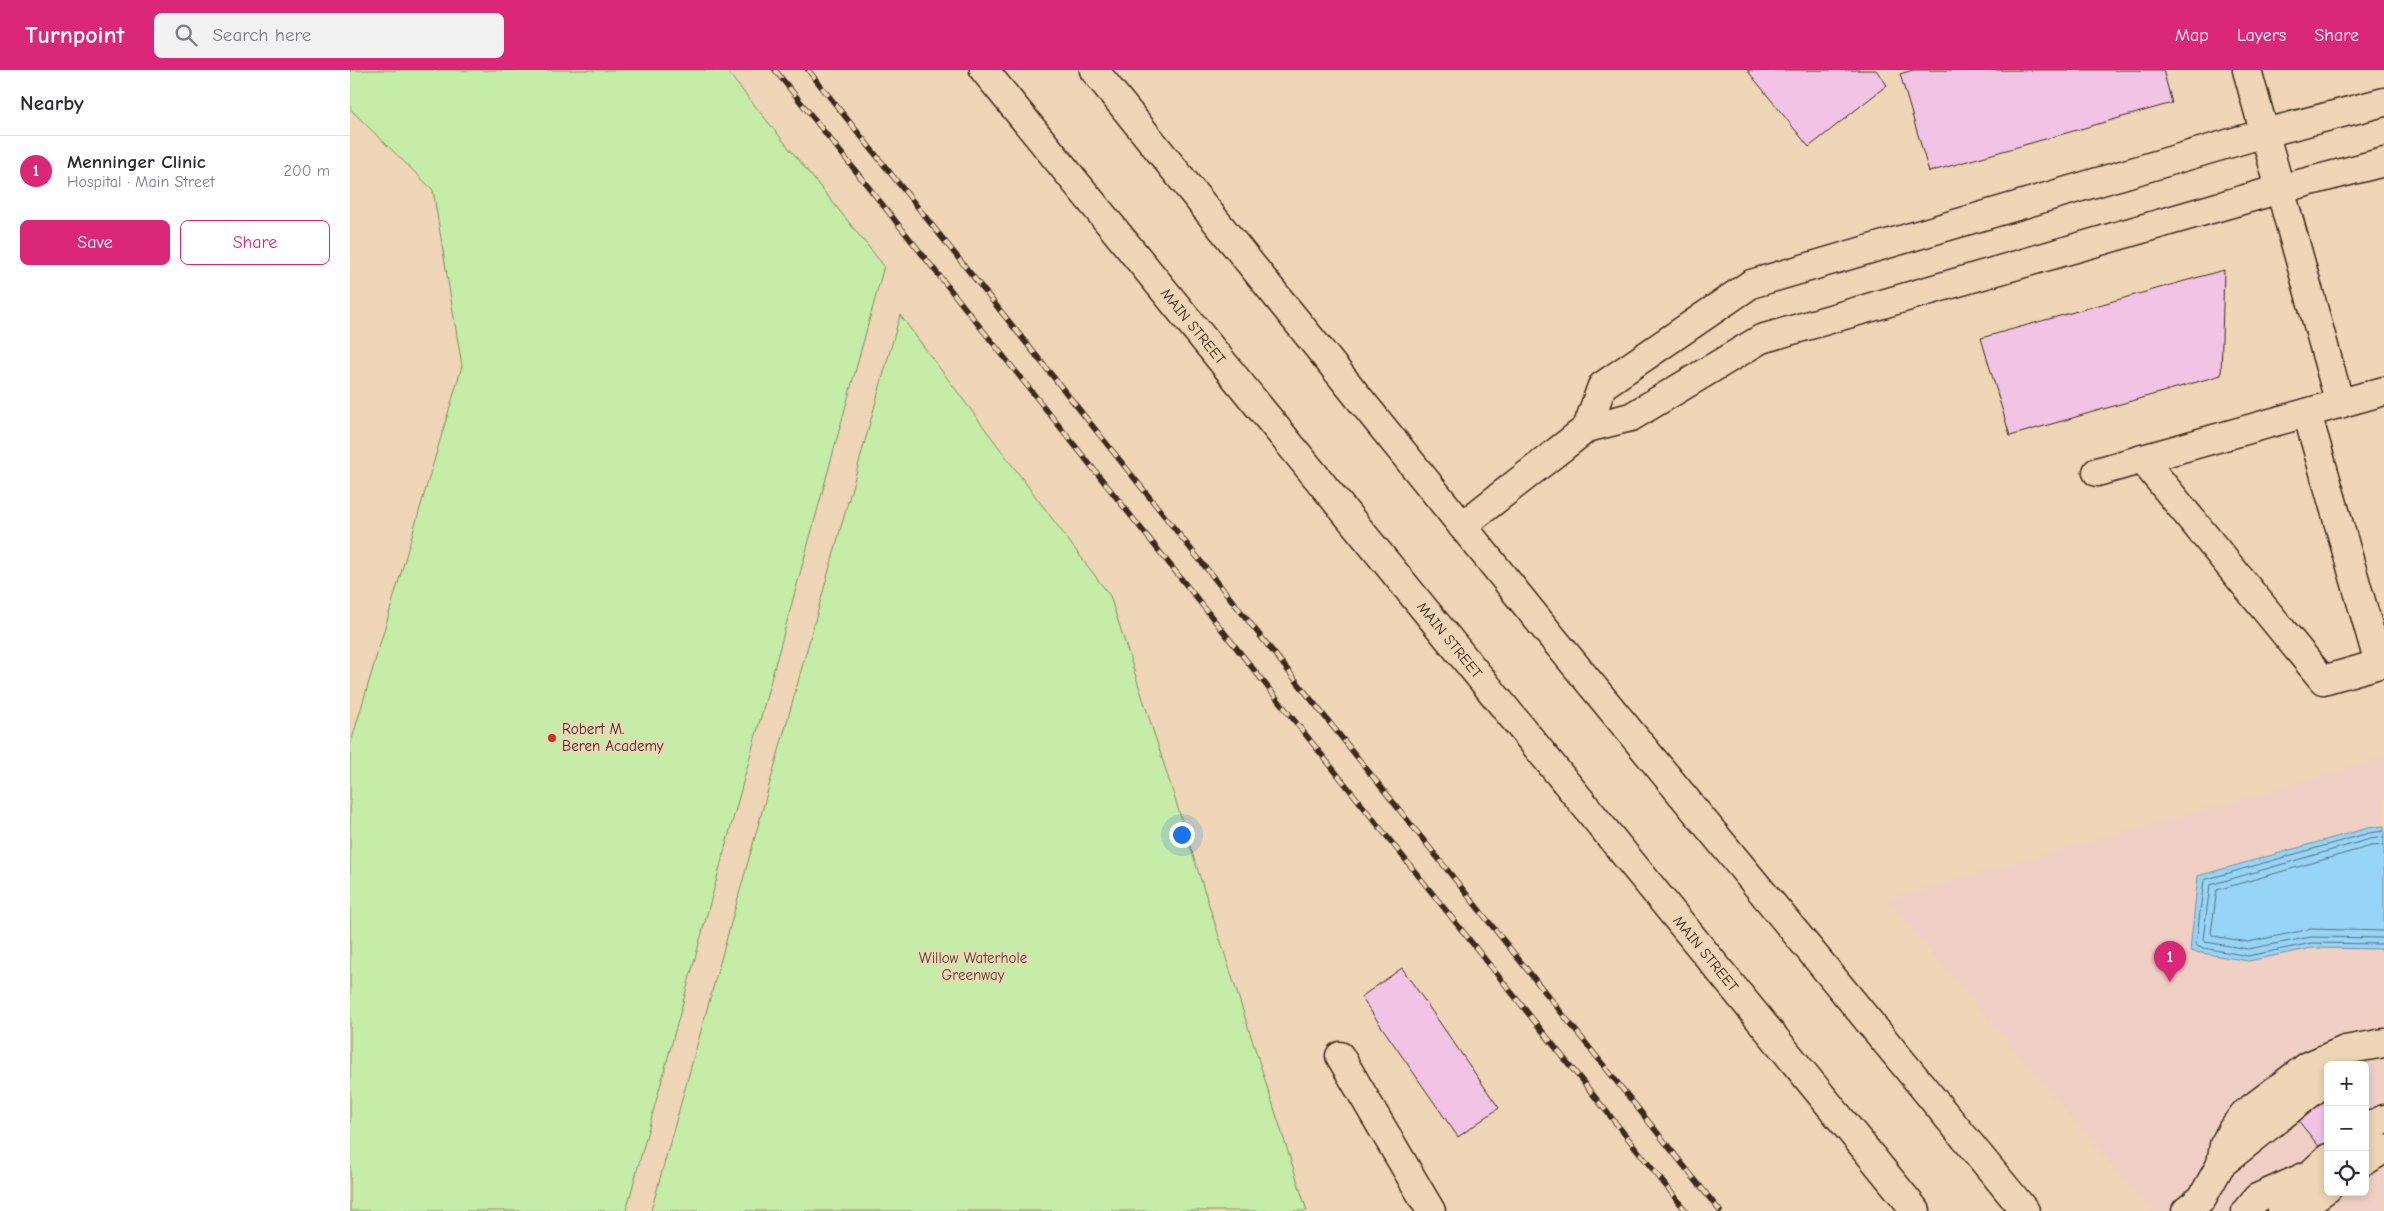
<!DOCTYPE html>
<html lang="en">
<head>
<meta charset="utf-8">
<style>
  :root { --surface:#fff; --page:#f2f2f3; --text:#2b2b33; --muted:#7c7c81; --line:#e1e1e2; --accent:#db2777 }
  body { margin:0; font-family:"Comic Neue",sans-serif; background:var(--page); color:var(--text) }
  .controls { position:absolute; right:15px; bottom:15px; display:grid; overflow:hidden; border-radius:8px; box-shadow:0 2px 8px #0003 }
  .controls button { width:45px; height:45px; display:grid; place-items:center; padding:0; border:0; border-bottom:1px solid var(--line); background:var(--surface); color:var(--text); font:25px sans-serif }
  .you { position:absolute; left:831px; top:764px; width:18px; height:18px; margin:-12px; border:4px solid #fff; border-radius:50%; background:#1a73e8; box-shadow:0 0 0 8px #1a73e833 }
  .badge { display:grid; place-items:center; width:32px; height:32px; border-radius:50%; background:var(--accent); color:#fff; font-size:16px; font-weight:700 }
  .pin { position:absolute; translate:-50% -41px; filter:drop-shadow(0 1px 2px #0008) }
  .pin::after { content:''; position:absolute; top:26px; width:18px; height:15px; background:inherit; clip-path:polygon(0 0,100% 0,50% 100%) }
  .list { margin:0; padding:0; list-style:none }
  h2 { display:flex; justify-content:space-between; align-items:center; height:65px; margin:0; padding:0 20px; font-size:21px }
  h2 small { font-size:16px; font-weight:400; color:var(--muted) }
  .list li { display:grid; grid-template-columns:32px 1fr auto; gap:15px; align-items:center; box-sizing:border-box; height:70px; padding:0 20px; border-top:1px solid var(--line) }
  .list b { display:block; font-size:19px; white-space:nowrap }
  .list p { margin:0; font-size:16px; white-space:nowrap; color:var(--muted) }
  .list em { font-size:16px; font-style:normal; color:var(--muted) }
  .actions { display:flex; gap:10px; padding:15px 20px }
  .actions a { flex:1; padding:11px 0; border:1px solid var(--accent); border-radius:8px; text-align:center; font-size:18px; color:var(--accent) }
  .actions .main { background:var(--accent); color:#fff }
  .icon { flex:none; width:28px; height:28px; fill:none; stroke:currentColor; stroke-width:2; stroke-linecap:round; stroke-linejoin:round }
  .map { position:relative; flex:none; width:2034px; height:1141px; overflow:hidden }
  header { display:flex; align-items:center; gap:30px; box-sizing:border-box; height:70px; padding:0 25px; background:var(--accent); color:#fff }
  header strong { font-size:24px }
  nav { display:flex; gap:28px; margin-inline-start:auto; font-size:18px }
  .search { width:350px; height:45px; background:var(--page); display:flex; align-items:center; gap:12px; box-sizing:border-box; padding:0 18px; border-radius:8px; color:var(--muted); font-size:19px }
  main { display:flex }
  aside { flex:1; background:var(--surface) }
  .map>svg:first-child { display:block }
  .built { fill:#f0d0c4; fill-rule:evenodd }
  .green { fill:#c5eda8; stroke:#808c63 }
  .water { fill:#96d5f7; stroke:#7291a0 }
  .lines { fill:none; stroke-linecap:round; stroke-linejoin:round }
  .shore { stroke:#5f6e75; stroke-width:1 }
  .building { fill:#f3c3e5; stroke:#3b2a1e }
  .minor-casing { stroke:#3b2a1e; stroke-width:31 }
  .highway-casing { stroke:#3b2a1e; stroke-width:31 }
  .minor { stroke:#eed6b6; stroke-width:28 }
  .highway { stroke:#eed6b6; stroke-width:28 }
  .rail-casing { stroke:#3b2a1e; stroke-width:5.5 }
  .rail { stroke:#eed6b6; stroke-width:4; stroke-dasharray:11; stroke-linecap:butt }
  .poi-dot { fill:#c8321e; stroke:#eed6b6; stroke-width:2 }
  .labels { text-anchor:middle; stroke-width:5; stroke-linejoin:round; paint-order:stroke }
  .street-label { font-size:15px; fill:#3b2a1e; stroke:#eed6b6 }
  .poi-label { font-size:15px; fill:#3b2a1e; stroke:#eed6b6; text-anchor:start }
  .park-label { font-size:15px; fill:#504733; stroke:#eed6b6 }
</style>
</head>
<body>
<header>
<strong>Turnpoint</strong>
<div class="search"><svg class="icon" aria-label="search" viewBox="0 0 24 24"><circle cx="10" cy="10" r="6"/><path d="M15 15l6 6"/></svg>Search here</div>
<nav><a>Map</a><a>Layers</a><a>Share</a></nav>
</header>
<main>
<aside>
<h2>Nearby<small></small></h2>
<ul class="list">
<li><span class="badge">1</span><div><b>Menninger Clinic</b><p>Hospital · Main Street</p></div><em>200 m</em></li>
</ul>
<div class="actions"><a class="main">Save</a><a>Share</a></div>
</aside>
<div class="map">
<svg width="2034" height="1141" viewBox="0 0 2034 1141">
  <rect width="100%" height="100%" fill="#eed6b6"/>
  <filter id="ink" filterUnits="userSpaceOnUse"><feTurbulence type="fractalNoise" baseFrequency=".02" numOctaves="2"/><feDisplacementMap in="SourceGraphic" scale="10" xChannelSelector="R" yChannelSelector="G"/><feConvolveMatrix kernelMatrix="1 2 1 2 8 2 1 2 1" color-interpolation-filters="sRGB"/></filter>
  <g filter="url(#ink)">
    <path class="built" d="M2034,688v453h-233l-265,-311zM1978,995h37v127h-37z"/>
    <g class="green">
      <path d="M0,0h376l158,196 -258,945h-276v-465l112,-380 -29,-176 -83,-81z"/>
      <path d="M550,245l210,281 197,615h-656z"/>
    </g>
    <path class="water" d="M2034,756v123l-72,-1 -64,13 -58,-10 8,-75 170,-48z"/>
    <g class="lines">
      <g class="shore">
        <path d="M2034,761l-15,2 -165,47 -8,64 2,3 50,9 64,-13 72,1"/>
        <path d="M2034,767l-14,2 -160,46 -7,54 2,3 43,7 63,-12 73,1"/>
        <path d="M2034,775l-13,1 -154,44 -6,43 2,3 35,6 63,-13 73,2"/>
      </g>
    </g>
    <g class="building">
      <path d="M1397,0h129l11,15 -78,62z"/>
      <path d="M1563,0h250l9,33 -243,69 -29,-98z"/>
      <path d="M1874,200l-3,105 -211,61 -29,-98z"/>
      <path d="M1052,898l97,140 -41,29 -97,-140z"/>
      <path d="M1978,1024v49l-7,6 -24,-30z"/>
    </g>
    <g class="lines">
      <g class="minor-casing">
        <g id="minor">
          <path d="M1897,0l93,334"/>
          <path d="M1237,358l15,-42 149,-102 514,-151 119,-31"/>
          <path d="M1792,389l181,221 56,-16 -72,-251"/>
          <path d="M1747,402l287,-81"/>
          <path d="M1112,456l125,-98 44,-11 130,-78 519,-150 104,-27"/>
          <path d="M990,986l91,155"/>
          <path d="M2015,1059l19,-10"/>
          <path d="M2015,1091l19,-12"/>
          <path d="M1871,1094l107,-85"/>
          <path d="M1836,1141l16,-13 19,-34 3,-19 8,-15 12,-16 64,-48 37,-16 39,-7"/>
          <path d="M1896,1141l11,-13 54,-24 17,-16"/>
          <path d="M1932,1141l33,-14 13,-9"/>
        </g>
      </g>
      <g class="highway-casing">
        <g id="highway">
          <path id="s1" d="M634,0l932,1141"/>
          <path d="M744,0l458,567 473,574"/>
        </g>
      </g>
      <use href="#minor" class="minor"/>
      <use href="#highway" class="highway"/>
      <g class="rail-casing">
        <g id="rail">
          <path d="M425,0l911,1141"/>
          <path d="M458,0l912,1141"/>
        </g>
      </g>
      <use href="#rail" class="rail"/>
    </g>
  </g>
  <circle class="poi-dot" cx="202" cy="668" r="5"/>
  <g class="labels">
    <g class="street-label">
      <text dy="5" stroke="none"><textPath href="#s1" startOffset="331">MAIN STREET</textPath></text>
      <text dy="5" stroke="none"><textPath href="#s1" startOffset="736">MAIN STREET</textPath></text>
      <text dy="5" stroke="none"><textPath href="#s1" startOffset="1141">MAIN STREET</textPath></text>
    </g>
    <g class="poi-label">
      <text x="212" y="664">Robert M.<tspan x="212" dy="17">Beren Academy</tspan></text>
    </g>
    <g class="park-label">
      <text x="623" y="893">Willow Waterhole<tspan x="623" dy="17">Greenway</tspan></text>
    </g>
  </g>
</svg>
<div class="controls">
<button>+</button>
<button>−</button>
<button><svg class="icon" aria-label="locate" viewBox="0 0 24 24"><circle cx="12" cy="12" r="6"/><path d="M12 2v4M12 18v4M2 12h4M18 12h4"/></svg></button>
</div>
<div class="you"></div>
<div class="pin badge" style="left:1820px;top:912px">1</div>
</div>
</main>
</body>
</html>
